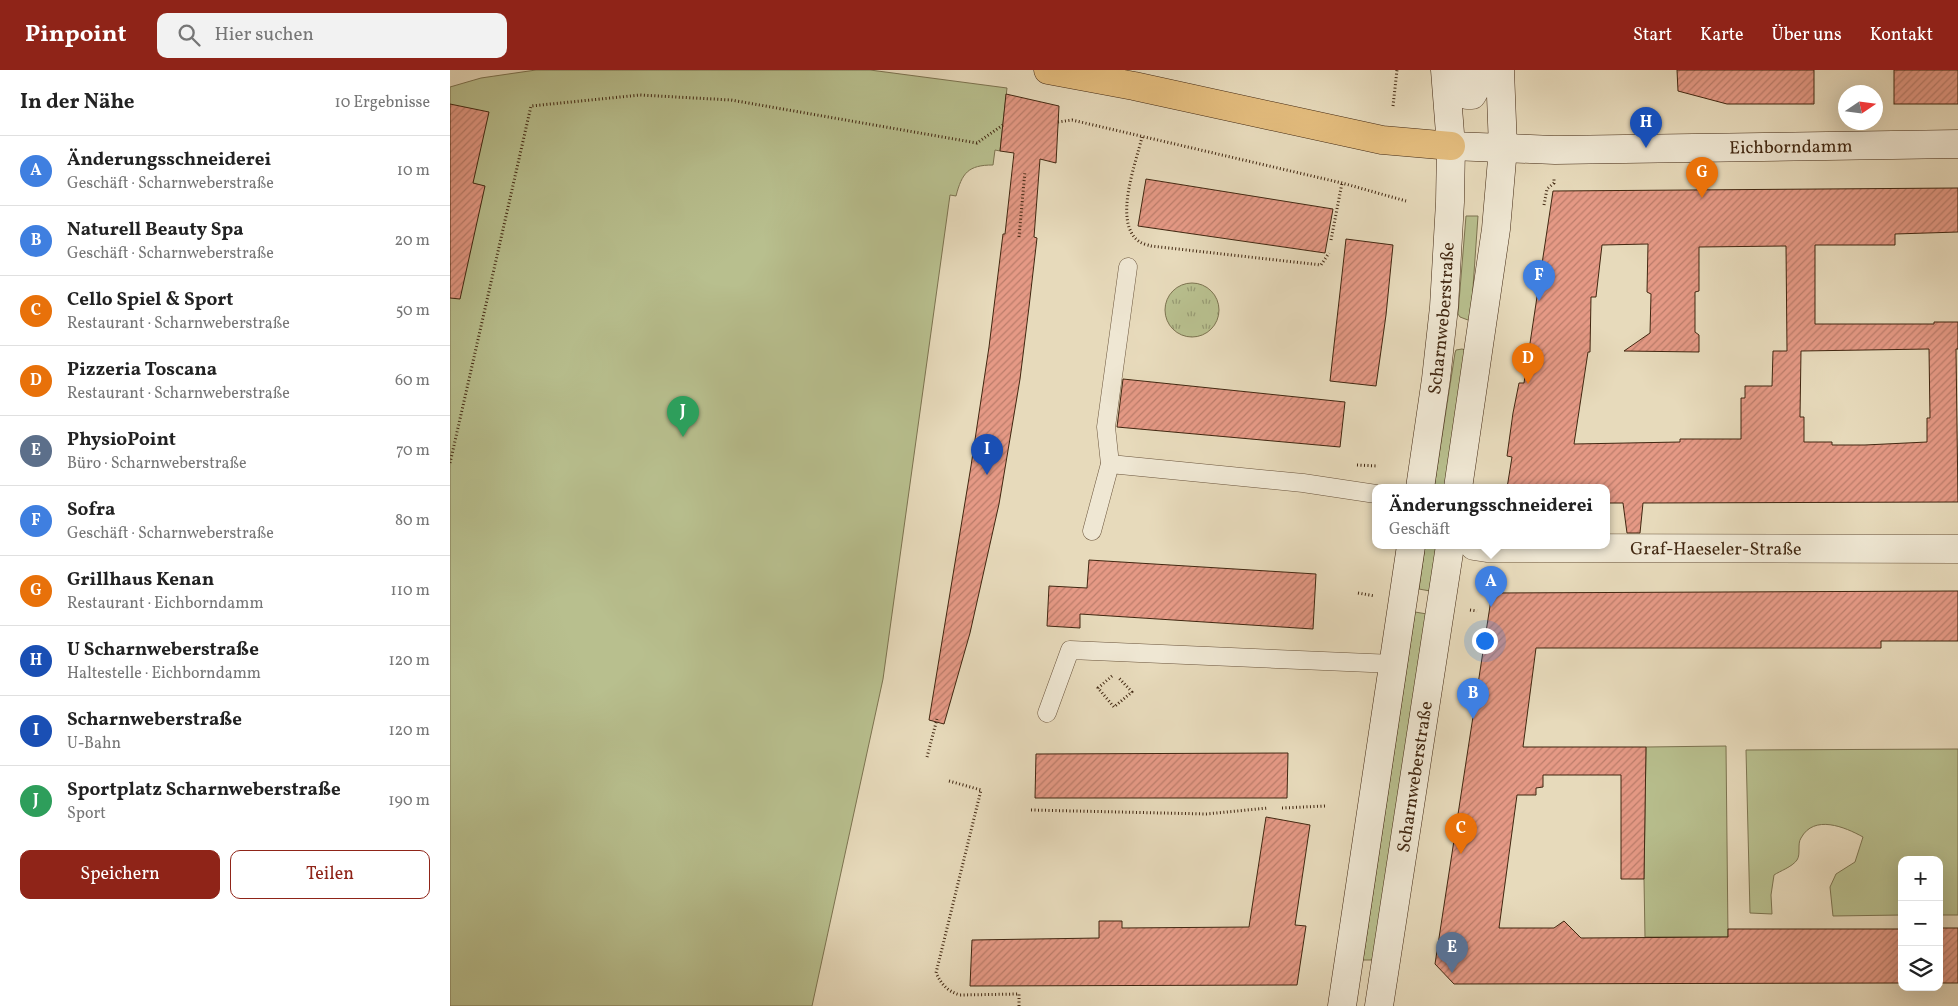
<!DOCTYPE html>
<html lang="de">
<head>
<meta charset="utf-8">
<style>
  :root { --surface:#fff; --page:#f2f2f2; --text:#222; --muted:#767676; --line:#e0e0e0; --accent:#8f2418 }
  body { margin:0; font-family:Vollkorn,serif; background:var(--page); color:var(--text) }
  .controls { position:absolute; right:15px; bottom:15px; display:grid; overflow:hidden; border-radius:10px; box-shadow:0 5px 20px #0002 }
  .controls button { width:45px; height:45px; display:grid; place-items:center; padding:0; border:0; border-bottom:1px solid var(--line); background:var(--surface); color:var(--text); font:25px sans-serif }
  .compass { position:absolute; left:1388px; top:15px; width:45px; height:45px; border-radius:50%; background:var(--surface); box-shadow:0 5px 20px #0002; rotate:77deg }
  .you { position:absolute; left:1034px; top:570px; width:18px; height:18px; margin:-12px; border:4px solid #fff; border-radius:50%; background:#1a73e8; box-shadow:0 0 0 8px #1a73e833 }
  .badge { display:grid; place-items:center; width:32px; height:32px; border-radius:50%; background:var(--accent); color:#fff; font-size:16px; font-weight:700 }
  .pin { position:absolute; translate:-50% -41px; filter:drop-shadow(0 1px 2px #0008) }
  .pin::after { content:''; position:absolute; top:26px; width:18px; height:15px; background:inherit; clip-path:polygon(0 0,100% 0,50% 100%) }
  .popup { position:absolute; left:922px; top:414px; width:238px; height:65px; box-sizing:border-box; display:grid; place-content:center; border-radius:10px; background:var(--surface); filter:drop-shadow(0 1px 4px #0005); font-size:16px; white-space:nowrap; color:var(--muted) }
  .popup b { font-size:19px; color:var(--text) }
  .popup::after { content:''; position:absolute; left:50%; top:100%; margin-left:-10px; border:10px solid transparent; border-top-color:var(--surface) }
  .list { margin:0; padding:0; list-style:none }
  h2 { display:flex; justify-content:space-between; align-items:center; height:65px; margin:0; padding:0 20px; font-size:21px }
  h2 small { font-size:16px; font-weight:400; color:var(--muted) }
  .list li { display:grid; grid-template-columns:32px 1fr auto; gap:15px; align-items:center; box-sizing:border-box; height:70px; padding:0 20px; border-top:1px solid var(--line) }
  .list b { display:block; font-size:19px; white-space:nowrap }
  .list p { margin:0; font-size:16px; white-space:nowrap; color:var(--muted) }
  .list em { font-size:16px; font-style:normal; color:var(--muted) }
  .actions { display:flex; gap:10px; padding:15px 20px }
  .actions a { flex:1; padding:11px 0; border:1px solid var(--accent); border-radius:10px; text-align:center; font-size:18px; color:var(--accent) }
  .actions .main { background:var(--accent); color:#fff }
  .icon { flex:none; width:28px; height:28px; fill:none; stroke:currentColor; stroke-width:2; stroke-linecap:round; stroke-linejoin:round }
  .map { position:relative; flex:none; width:1508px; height:936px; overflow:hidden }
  header { display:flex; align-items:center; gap:30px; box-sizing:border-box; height:70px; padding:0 25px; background:var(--accent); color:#fff }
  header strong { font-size:24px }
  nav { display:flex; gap:28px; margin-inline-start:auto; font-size:18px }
  .search { width:350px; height:45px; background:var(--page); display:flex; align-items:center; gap:12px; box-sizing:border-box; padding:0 18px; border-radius:10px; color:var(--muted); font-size:19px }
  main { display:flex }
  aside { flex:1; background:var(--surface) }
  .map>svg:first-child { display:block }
  .grass { fill:#b8bf8e; stroke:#7c7350 }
  .park { fill:url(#park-tufts); stroke:#7c7350 }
  .building { fill:url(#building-hatch); stroke:#412711; fill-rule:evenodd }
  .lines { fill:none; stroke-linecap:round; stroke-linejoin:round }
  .lane-casing { stroke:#6a543c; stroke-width:19 }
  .street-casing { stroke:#6a543c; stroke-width:29 }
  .secondary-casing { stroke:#412711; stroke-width:29 }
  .highway-casing { stroke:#412711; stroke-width:29 }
  .path { stroke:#412711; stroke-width:3; stroke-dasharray:1 2.5; stroke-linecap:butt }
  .lane { stroke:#efe7d3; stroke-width:18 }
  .street { stroke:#efe7d3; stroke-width:28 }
  .secondary { stroke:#efe7d3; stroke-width:28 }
  .highway { stroke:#e4bd7e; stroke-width:28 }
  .labels { text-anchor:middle; stroke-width:4.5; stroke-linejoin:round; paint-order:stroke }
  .street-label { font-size:18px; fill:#412711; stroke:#efe7d3 }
</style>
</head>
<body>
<header>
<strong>Pinpoint</strong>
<div class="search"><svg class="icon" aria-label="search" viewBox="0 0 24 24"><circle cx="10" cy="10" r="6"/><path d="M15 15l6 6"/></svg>Hier suchen</div>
<nav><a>Start</a><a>Karte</a><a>Über uns</a><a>Kontakt</a></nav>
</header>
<main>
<aside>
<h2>In der Nähe<small>10 Ergebnisse</small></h2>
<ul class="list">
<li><span class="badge" style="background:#3f7fe0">A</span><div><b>Änderungsschneiderei</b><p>Geschäft · Scharnweberstraße</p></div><em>10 m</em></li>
<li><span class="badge" style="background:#3f7fe0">B</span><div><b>Naturell Beauty Spa</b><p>Geschäft · Scharnweberstraße</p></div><em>20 m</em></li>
<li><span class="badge" style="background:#e8710a">C</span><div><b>Cello Spiel &amp; Sport</b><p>Restaurant · Scharnweberstraße</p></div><em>50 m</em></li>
<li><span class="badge" style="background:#e8710a">D</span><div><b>Pizzeria Toscana</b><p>Restaurant · Scharnweberstraße</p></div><em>60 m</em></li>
<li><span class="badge" style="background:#5c6f8a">E</span><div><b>PhysioPoint</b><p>Büro · Scharnweberstraße</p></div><em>70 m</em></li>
<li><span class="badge" style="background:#3f7fe0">F</span><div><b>Sofra</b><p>Geschäft · Scharnweberstraße</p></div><em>80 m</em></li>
<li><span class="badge" style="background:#e8710a">G</span><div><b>Grillhaus Kenan</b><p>Restaurant · Eichborndamm</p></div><em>110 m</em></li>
<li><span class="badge" style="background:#1a4fb4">H</span><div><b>U Scharnweberstraße</b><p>Haltestelle · Eichborndamm</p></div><em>120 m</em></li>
<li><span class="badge" style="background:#1a4fb4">I</span><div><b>Scharnweberstraße</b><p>U-Bahn</p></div><em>120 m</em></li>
<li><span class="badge" style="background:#2e9e5b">J</span><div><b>Sportplatz Scharnweberstraße</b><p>Sport</p></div><em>190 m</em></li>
</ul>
<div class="actions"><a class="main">Speichern</a><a>Teilen</a></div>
</aside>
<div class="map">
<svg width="1508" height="936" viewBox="0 0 1508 936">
  <defs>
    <pattern id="park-tufts" width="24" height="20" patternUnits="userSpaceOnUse" patternTransform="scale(1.25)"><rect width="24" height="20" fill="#b8bf8e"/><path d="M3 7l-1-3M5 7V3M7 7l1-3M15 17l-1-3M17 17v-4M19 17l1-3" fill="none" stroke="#979b73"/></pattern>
    <pattern id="building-hatch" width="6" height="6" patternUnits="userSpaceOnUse" patternTransform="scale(1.25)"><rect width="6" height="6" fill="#e59985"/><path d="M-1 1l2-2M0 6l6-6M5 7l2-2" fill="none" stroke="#bb7d6b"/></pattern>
  </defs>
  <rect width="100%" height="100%" fill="#e7dabb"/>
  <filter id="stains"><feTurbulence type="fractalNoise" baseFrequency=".004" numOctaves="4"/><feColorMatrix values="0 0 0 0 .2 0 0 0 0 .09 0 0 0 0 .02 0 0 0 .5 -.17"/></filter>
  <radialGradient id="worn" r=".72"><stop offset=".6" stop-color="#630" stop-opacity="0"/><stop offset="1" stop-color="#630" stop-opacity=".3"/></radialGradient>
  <g class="grass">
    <path d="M86,0h334l137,18 -7,63 -5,-1 -2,15c-25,0 -31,8 -37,31l-6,-1 -67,484 -71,327h-362v-919l31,-9z"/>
    <path d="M1016,146h12l-7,100 -3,4 -8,-3 -2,-3z"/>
    <path d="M1012,279l3,1 -19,138h-12l21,-135 1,-3z"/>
    <path d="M975,476h12l-7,45 -11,-2z"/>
    <path d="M965,542l12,2 -53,346h-11z"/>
    <path d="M1276,676l2,191h-83l-1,-58 2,-132z"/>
    <path d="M1508,679v166h-19v-55h-37v55l-69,1 -3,-29 6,-13 19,-12 8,-25c-18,-10 -49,-23 -62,1 -4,6 0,16 -4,22 -5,7 -17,11 -23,15l-3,20 1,19 -22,-1 -4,-163z"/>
  </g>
  <circle class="park" cx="742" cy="240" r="27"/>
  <g class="building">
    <path d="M1227,0h137v34h-87l-49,-13z"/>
    <rect x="1444" y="0" width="64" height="34"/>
    <path d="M556,24l53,12 -3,57 -16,-4 -6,78 3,1 -8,69 -9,72 -21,125 -29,129 -26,91 -15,-4 42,-254 18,-119 14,-113h2l9,-81 -14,-2z"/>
    <path d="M0,34l39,8 -16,71 12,3 -25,113 -10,-1z"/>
    <path d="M696,109l187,30 -8,44 -187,-27z"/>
    <path d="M1508,118v44l-63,2v11h-80v79h119v-2h24v27h-2l2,153 -315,1 -3,30h-13l-4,-30h-17v-15h-99l5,-31 -5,-1 6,-43 6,-30h5l29,-192zM1198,174l-1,48 4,2 -1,39 -26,18 75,1v-17l-4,-3v-40l4,-1v-44l87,-1 1,105h-14l-1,35h-27v12h-4v41h-61v3l-106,2 14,-92h2l1,-55h5l6,-52zM1479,279l1,69h-3v24l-62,3h-33v-3h-28v-25h-4l1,-66z"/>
    <path d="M896,169l47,6 -7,70 -10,71 -46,-5z"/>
    <path d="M673,309l222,23 -5,45 -223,-20z"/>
    <path d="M639,490l227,14 -3,55 -233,-15v14l-33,-2 2,-40 38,2z"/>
    <path d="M1508,521v50h-77v7h-345l-13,99h123l-2,132h-23v-104h-78v12l-7,1v7h-19l-18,133h55l10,-7 17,17 147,-1v-8h174v54l-448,1 -19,-20 57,-371z"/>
    <path d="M838,683l-1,45h-252l1,-44z"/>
    <path d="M816,747l44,8 -15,100 11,1 -9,59 -327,1 2,-46 127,-2v-17h23v7l127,-1z"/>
    <rect x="1489" y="858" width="19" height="55"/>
  </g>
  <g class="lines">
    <g class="lane-casing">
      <g id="lane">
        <path d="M660,394l-4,-37 22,-160"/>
        <path d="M642,461l18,-67 193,19 73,11"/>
        <path d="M597,643l23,-63 324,14"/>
      </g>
    </g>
    <g class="street-casing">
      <g id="street">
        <path d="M1029,1v12l-7,12h-5l-2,-23z"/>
        <path id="s1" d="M1024,476l13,2 471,1"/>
      </g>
    </g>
    <g class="secondary-casing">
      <g id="secondary">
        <path id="s2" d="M1001,76l104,4 403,-6"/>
        <path id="s3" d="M970,418l16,-109 8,-72 6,-105 1,-56 -6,-76"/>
        <path d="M1008,418l38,-259 7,-81 -3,-78"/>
        <path d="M892,936l69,-460"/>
        <path id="s4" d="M929,936l71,-460"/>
      </g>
    </g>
    <g class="highway-casing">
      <path id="highway" d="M598,0l86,16 248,54 69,6"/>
    </g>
    <g class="path">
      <path d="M943,36l4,-36"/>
      <path d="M608,52l14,-2 270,63 64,18"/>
      <path d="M692,67c-6,26 -30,87 -2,105 3,2 8,3 11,4l170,19 8,-12"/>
      <path d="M1094,135l3,-16 7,-6v-4"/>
      <path d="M569,167l6,-66"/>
      <path d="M881,170l11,-57"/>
      <path d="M0,393l81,-357 109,-11 91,5 246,43 26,-18"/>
      <path d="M907,395l21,1"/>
      <path d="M908,523l17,3"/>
      <path d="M1020,540l7,1"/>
      <path d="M662,606l-14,12 16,19 18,-15 -14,-15"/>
      <path d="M477,687l10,-38"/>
      <path d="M499,711l32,9 -45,183c6,12 11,18 24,22l59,-1v12"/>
      <path d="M832,738l43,-2"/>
      <path d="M581,740l175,4 62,-6"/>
    </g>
    <use href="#lane" class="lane"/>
    <use href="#street" class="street"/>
    <use href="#secondary" class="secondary"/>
    <use href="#highway" class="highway"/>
  </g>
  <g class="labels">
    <g class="street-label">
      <text dy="6" stroke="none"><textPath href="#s2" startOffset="340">Eichborndamm</textPath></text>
      <text dy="6" stroke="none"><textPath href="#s3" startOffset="171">Scharnweberstraße</textPath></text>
      <text dy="6" stroke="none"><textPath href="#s1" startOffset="242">Graf-Haeseler-Straße</textPath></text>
      <text dy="6" stroke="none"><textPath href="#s4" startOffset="232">Scharnweberstraße</textPath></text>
    </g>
  </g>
  <rect width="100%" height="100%" filter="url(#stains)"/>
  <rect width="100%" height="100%" fill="url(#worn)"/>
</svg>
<div class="controls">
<button>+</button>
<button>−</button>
<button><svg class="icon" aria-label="layers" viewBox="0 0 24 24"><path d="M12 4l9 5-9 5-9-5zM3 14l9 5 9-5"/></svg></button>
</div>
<svg class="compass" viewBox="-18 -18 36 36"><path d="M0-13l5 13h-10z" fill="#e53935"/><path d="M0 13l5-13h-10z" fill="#767676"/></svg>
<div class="you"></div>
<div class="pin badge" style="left:1041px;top:537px;background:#3f7fe0">A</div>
<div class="popup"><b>Änderungsschneiderei</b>Geschäft</div>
<div class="pin badge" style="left:1023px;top:649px;background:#3f7fe0">B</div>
<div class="pin badge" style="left:1011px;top:784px;background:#e8710a">C</div>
<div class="pin badge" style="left:1078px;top:314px;background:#e8710a">D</div>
<div class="pin badge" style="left:1002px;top:903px;background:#5c6f8a">E</div>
<div class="pin badge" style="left:1089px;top:231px;background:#3f7fe0">F</div>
<div class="pin badge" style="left:1252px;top:128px;background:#e8710a">G</div>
<div class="pin badge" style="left:1196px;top:78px;background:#1a4fb4">H</div>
<div class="pin badge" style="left:537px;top:405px;background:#1a4fb4">I</div>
<div class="pin badge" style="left:233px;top:367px;background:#2e9e5b">J</div>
</div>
</main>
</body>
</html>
